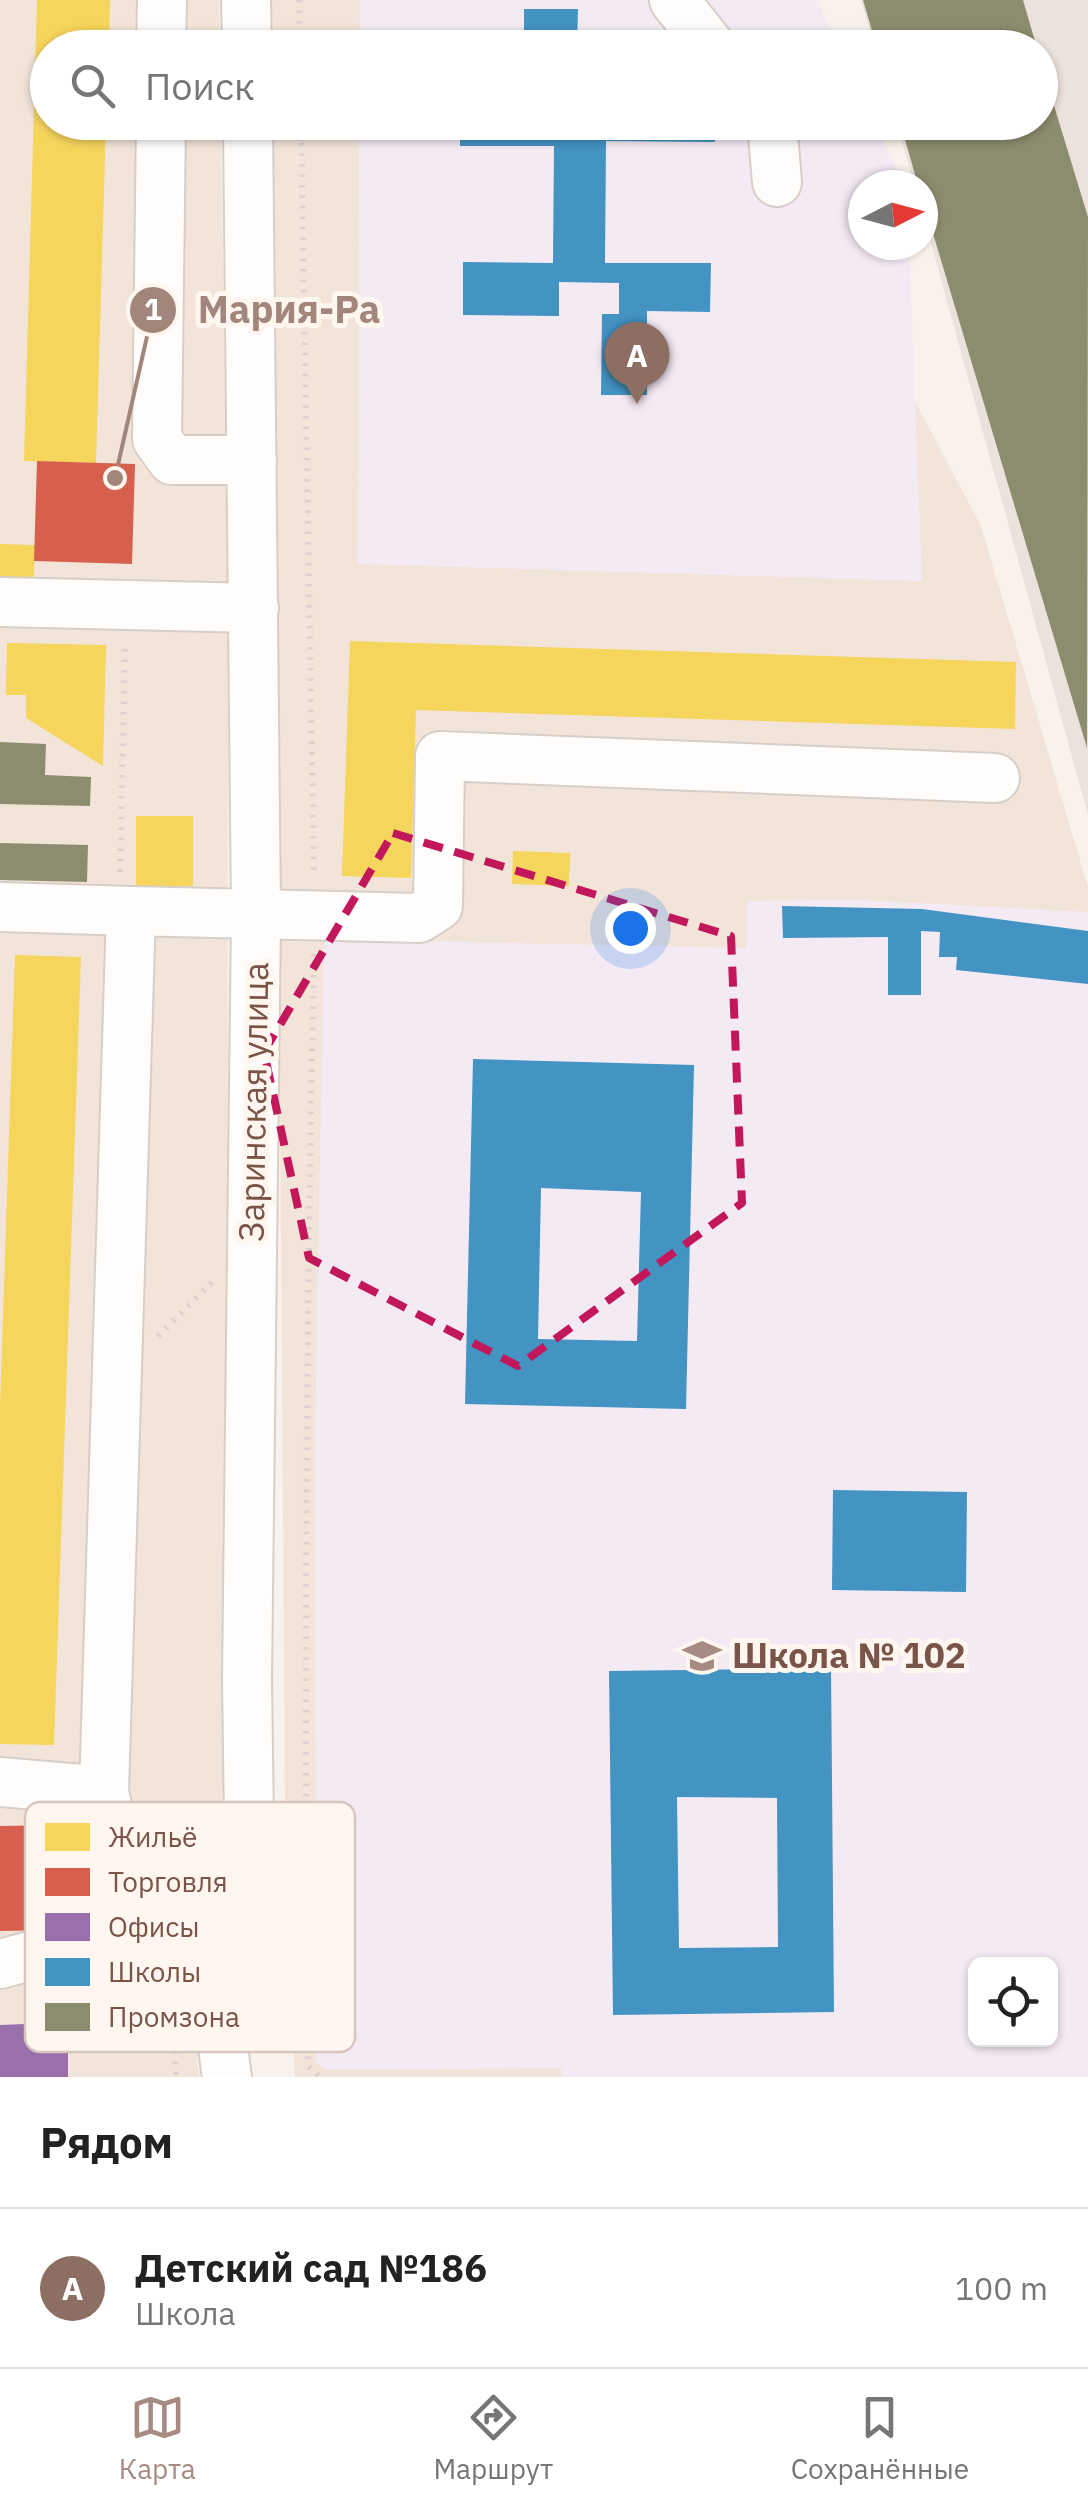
<!DOCTYPE html>
<html lang="ru">
<head>
<meta charset="utf-8">
<style>
  :root { --surface:#fff; --page:#f2f2f2; --text:#222; --muted:#767676; --line:#e0e0e0; --accent:#a68b82 }
  body { margin:0; font-family:"IBM Plex Sans",sans-serif; background:var(--page); color:var(--text) }
  .controls { position:absolute; right:30px; bottom:30px; display:grid; overflow:hidden; border-radius:15px; box-shadow:0 2px 8px #0004 }
  .controls button { width:90px; height:90px; display:grid; place-items:center; padding:0; border:0; border-bottom:2px solid var(--line); background:var(--surface); color:var(--text); font:50px sans-serif }
  .compass { position:absolute; left:848px; top:170px; width:90px; height:90px; border-radius:50%; background:var(--surface); box-shadow:0 2px 8px #0004; rotate:84deg }
  .you { position:absolute; left:630px; top:928px; width:35px; height:35px; margin:-25px; border:8px solid #fff; border-radius:50%; background:#1a73e8; box-shadow:0 0 0 15px #1a73e833 }
  .badge { display:grid; place-items:center; width:65px; height:65px; border-radius:50%; background:var(--accent); color:#fff; font-size:32px; font-weight:700 }
  .pin { position:absolute; translate:-50% -82px; filter:drop-shadow(0 2px 5px #0008) }
  .pin::after { content:''; position:absolute; top:52px; width:35px; height:30px; background:inherit; clip-path:polygon(0 0,100% 0,50% 100%) }
  .list { margin:0; padding:0; list-style:none }
  h2 { display:flex; justify-content:space-between; align-items:center; height:130px; margin:0; padding:0 40px; font-size:42px }
  h2 small { font-size:32px; font-weight:400; color:var(--muted) }
  .list li { display:grid; grid-template-columns:65px 1fr auto; gap:30px; align-items:center; box-sizing:border-box; height:160px; padding:0 40px; border-top:2px solid var(--line) }
  .list b { display:block; font-size:38px; white-space:nowrap }
  .list p { margin:0; font-size:32px; white-space:nowrap; color:var(--muted) }
  .list em { font-size:32px; font-style:normal; color:var(--muted) }
  .icon { flex:none; width:55px; height:55px; fill:none; stroke:currentColor; stroke-width:2; stroke-linecap:round; stroke-linejoin:round }
  .map { position:relative; flex:none; width:1088px; height:2077px; overflow:hidden }
  .search { position:absolute; background:var(--surface); box-shadow:0 2px 8px #0004; left:30px; right:30px; top:30px; height:110px; display:flex; align-items:center; gap:25px; box-sizing:border-box; padding:0 35px; border-radius:55px; color:var(--muted); font-size:38px }
  .sheet { height:290px; background:var(--surface) }
  nav { display:flex; justify-content:space-around; align-items:center; box-sizing:border-box; height:140px; border-top:2px solid var(--line); background:var(--surface); font-size:28px; color:var(--muted) }
  nav a { display:grid; justify-items:center; gap:5px }
  nav .on { color:var(--accent) }
  .map>svg:first-child { display:block }
  .residential { fill:#f2e4d9; fill-rule:evenodd }
  .industrial { fill:#ece2dd }
  .education { fill:#f4eaf4; fill-rule:evenodd }
  .homes { fill:#f6d55c }
  .shops { fill:#d6604d }
  .offices { fill:#9970ab }
  .schools { fill:#4393c3; fill-rule:evenodd }
  .industry { fill:#8c8c6e }
  .lines { fill:none; stroke-linecap:round; stroke-linejoin:round }
  .minor-casing { stroke:#d8cec8; stroke-width:52 }
  .path { stroke:#dcd1ce; stroke-width:6; stroke-dasharray:2.5 8; stroke-linecap:butt }
  .minor { stroke:#fefdfc; stroke-width:48 }
  .marked { fill:none; stroke:#c2185b; stroke-width:8; stroke-dasharray:20 12; stroke-linejoin:round }
  .labels { text-anchor:middle; stroke-width:10; stroke-linejoin:round; paint-order:stroke }
  .street-label { font-size:35px; fill:#7a5449; stroke:#fff7ef }
  .poi-label { font-size:35px; font-weight:bold; fill:#7a5449; stroke:#fff7ef; text-anchor:start }
  .key { fill:#fff7ef; stroke:#d7c6bd; stroke-width:2.5 }
  .key-label { font-size:28px; fill:#7a5449 }
  .leader { fill:none; stroke:#a2867c; stroke-width:4 }
  .callout-dot { fill:#a2867c; stroke:#fff7ef; stroke-width:4 }
  .mark-label { font-size:30px; text-anchor:middle; font-weight:bold; fill:#fff }
  .callout-label { font-size:38px; text-anchor:middle; font-weight:bold; fill:#a2867c; stroke:#fff7ef; stroke-width:10; stroke-linejoin:round; paint-order:stroke }
</style>
</head>
<body>
<div class="map">
<svg width="1088" height="2077" viewBox="0 0 1088 2077">
  <rect width="100%" height="100%" fill="#f9f2ec"/>
  <g class="residential">
    <path d="M0,0h219l1,47 -172,1v74l173,1 7,501 -1,1243 -30,199 3,11h-200z"/>
    <path d="M272,0h437l23,47h-460z"/>
    <path d="M273,123h495l213,403 107,361v1190h-793l-9,-142zM976,1964h74v76h-74z"/>
  </g>
  <path class="industrial" d="M861,0h227v815l-165,-601v-29h-8l-19,-62 144,-1v-74l-166,-1z"/>
  <g class="education">
    <path d="M360,0h457l22,47 -480,1z"/>
    <path d="M359,123h516l30,62h-42v60h46l13,336 -564,-17z"/>
    <path d="M859,900l229,12v1165h-526l-1,-9 -235,2 -10,-8 -1,-626 9,-497 422,9 1,-47zM976,1964h74v76h-74z"/>
  </g>
  <g class="homes">
    <path d="M37,0h73l-1,48h-61v74h58l-10,341 -72,-2z"/>
    <path d="M0,544l35,1 -2,46 -33,-1z"/>
    <path d="M350,641l666,21 -1,67 -599,-19 -5,168 -69,-2z"/>
    <path d="M7,643l99,2 -3,121 -77,-48v-23h-20z"/>
    <rect x="136" y="816" width="57" height="70"/>
    <path d="M513,851l57,2 -1,33 -57,-2z"/>
    <path d="M15,955l66,2 -27,788 -54,-1v-338z"/>
  </g>
  <g class="shops">
    <path d="M37,461l98,3 -3,100 -98,-3z"/>
    <path d="M58,1825l2,105 -60,1v-105z"/>
  </g>
  <path class="offices" d="M24,2024h44v53h-68v-52z"/>
  <g class="schools">
    <path d="M524,9h54l-1,39h-53z"/>
    <path d="M460,122h255v20l-109,-1 -1,122h106l-1,49 -63,-1v84h-46l1,-81h17v-31l-60,-1v34l-96,-1v-53l90,1 1,-117h-94z"/>
    <path d="M782,906l140,3 166,22v53l-132,-14 1,-13h-18l1,-25 -19,-1v64h-33v-58l-105,1z"/>
    <path d="M473,1059l221,6 -8,344 -221,-5zM541,1188l100,4 -4,149 -99,-2z"/>
    <path d="M833,1490l134,2 -1,100 -134,-2z"/>
    <path d="M831,1668l3,344 -221,3 -4,-344zM677,1797l100,1 1,149 -99,1z"/>
  </g>
  <g class="industry">
    <path d="M863,0h160l14,48h-160z"/>
    <path d="M1041,63l47,154 -1,531 -164,-548v-15h-5l-18,-63h140z"/>
    <path d="M0,742l46,2 -1,31 46,2 -1,29 -90,-2z"/>
    <path d="M0,843l88,2 -1,37 -87,-2z"/>
  </g>
  <g class="lines">
    <g class="minor-casing">
      <g id="minor">
        <path d="M246,0l1,48"/>
        <path d="M674,0l38,48"/>
        <path d="M161,48l1,-48"/>
        <path d="M161,122l-4,317 15,21h80"/>
        <path d="M772,122l5,60"/>
        <path d="M0,602l254,6"/>
        <path d="M0,907l131,4"/>
        <path d="M0,1782l104,9"/>
        <path d="M246,1929l-75,-39 -17,-14 -42,-43 -8,-42 27,-880 288,7 19,-12 2,-150 555,22"/>
        <path d="M0,1964l86,-23 68,-65"/>
        <path d="M227,2077c-5,-29 -6,-59 0,-89 6,-33 19,-58 23,-94l-3,-215 9,-764 -8,-793"/>
      </g>
    </g>
    <g class="path">
      <path d="M299,0l1,48"/>
      <path d="M301,122l13,754"/>
      <path d="M120,872l5,-228"/>
      <path d="M314,954c-8,370 -10,741 -6,1112l12,11"/>
      <path d="M158,1336l55,-55"/>
      <path d="M172,1936l4,141"/>
    </g>
    <use href="#minor" class="minor"/>
  </g>
  <path class="marked" d="M393,833l338,103 11,267 -224,163 -209,-108 -45,-206z"/>
  <defs>
    <g id="school-bare" transform="scale(3)"><path d="M0-5L7-2L0 1L-7-2ZM-4 1L0 2.5L4 1V4Q0 6-4 4Z" fill="#a68b82" stroke="#fff7ef" stroke-width="2.5" paint-order="stroke"/></g>
  </defs>
  <g fill-rule="evenodd">
    <use href="#school-bare" x="702" y="1656"/>
  </g>
  <g class="labels">
    <g class="street-label">
      <text transform="translate(254 1102) rotate(-89)" y="12">Заринская улица</text>
    </g>
    <g class="poi-label">
      <text x="732" y="1668">Школа № 102</text>
    </g>
  </g>
  <rect x="25" y="1802" width="330" height="250" rx="15" class="key"/>
  <rect x="45" y="1823" width="45" height="28" fill="#f6d55c"/>
  <rect x="45" y="1868" width="45" height="28" fill="#d6604d"/>
  <rect x="45" y="1913" width="45" height="28" fill="#9970ab"/>
  <rect x="45" y="1958" width="45" height="28" fill="#4393c3"/>
  <rect x="45" y="2003" width="45" height="28" fill="#8c8c6e"/>
  <g class="key-label">
    <text x="108" y="1847">Жильё</text>
    <text x="108" y="1892">Торговля</text>
    <text x="108" y="1937">Офисы</text>
    <text x="108" y="1982">Школы</text>
    <text x="108" y="2027">Промзона</text>
  </g>
  <path class="leader" d="M115 478L153 310"/>
  <g class="callout-dot">
    <circle cx="115" cy="478" r="10"/>
    <circle cx="153" cy="310" r="25"/>
  </g>
  <g class="mark-label">
    <text x="153" y="320">1</text>
  </g>
  <g class="callout-label">
    <text x="289" y="323">Мария-Ра</text>
  </g>
</svg>
<div class="controls">
<button><svg class="icon" aria-label="locate" viewBox="0 0 24 24"><circle cx="12" cy="12" r="6"/><path d="M12 2v4M12 18v4M2 12h4M18 12h4"/></svg></button>
</div>
<svg class="compass" viewBox="-18 -18 36 36"><path d="M0-13l5 13h-10z" fill="#e53935"/><path d="M0 13l5-13h-10z" fill="#767676"/></svg>
<div class="you"></div>
<div class="pin badge" style="left:637px;top:404px;background:#8d6e63">A</div>
<div class="search"><svg class="icon" aria-label="search" viewBox="0 0 24 24"><circle cx="10" cy="10" r="6"/><path d="M15 15l6 6"/></svg>Поиск</div>
</div>
<section class="sheet">
<h2>Рядом<small></small></h2>
<ul class="list">
<li><span class="badge" style="background:#8d6e63">A</span><div><b>Детский сад №186</b><p>Школа</p></div><em>100 m</em></li>
</ul>
</section>
<nav>
<a class="on"><svg class="icon" aria-label="map" viewBox="0 0 24 24"><path d="M3 6l6-2 6 2 6-2v14l-6 2-6-2-6 2zM9 4v14M15 6v14"/></svg>Карта</a>
<a><svg class="icon" aria-label="directions" viewBox="0 0 24 24"><path d="M12 3l9 9-9 9-9-9zM9 14v-3h6M13 9l2 2-2 2"/></svg>Маршрут</a>
<a><svg class="icon" aria-label="saved" viewBox="0 0 24 24"><path d="M7 4h10v16l-5-4-5 4z"/></svg>Сохранённые</a>
</nav>
</body>
</html>
